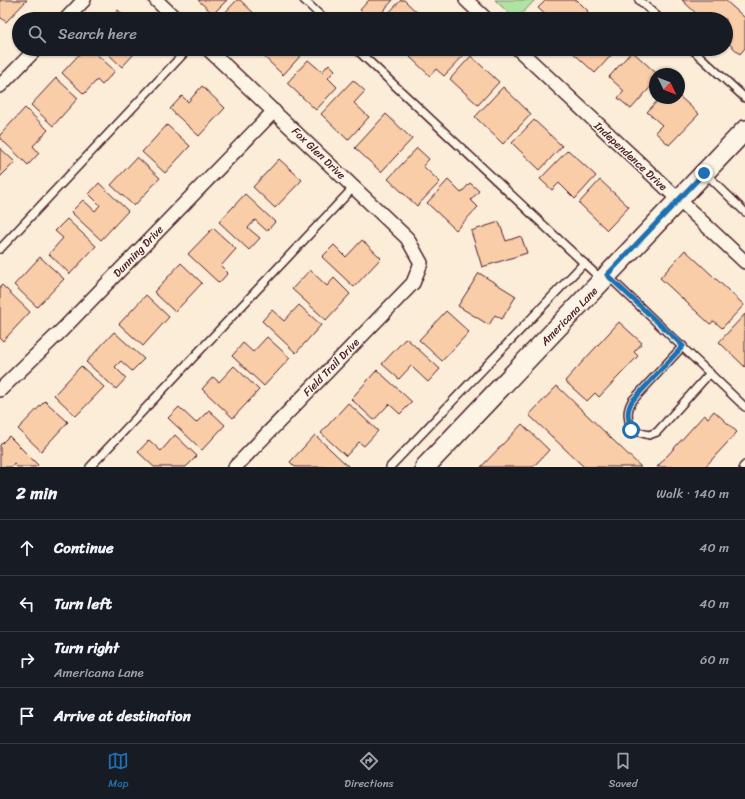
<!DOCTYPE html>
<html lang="en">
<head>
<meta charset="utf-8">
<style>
  :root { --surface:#171b24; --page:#242831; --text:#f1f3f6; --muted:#9ea1a6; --line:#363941; --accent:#1f6fb2 }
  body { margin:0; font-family:Sriracha,sans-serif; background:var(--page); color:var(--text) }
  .compass { position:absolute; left:649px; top:68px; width:36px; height:36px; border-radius:50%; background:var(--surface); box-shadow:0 1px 3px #0004; rotate:133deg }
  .stop { position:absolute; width:12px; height:12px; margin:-9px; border:3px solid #1f6fb2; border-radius:50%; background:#fff }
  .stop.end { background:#1f6fb2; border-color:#fff; box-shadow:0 1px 4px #0008 }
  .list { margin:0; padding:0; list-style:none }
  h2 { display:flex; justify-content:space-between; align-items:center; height:52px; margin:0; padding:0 16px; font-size:17px }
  h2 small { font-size:13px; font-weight:400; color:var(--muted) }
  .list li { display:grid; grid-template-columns:26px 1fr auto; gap:12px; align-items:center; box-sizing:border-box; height:56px; padding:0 16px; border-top:1px solid var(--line) }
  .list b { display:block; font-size:15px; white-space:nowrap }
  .list p { margin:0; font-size:13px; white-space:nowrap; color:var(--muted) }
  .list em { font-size:13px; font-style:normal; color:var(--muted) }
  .icon { flex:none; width:22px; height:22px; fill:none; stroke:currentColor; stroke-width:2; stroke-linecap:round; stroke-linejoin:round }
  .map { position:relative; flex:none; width:745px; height:467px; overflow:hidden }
  .search { position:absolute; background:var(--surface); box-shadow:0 1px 3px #0004; left:12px; right:12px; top:12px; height:44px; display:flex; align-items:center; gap:10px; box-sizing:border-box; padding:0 14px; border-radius:22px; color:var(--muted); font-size:15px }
  .sheet { height:276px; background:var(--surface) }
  nav { display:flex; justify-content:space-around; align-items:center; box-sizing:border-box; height:56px; border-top:1px solid var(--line); background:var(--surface); font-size:11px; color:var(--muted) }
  nav a { display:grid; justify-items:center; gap:2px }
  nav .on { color:var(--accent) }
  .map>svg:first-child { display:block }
  .green { fill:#afe2a3; stroke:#7c8067 }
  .building { fill:#facda9; stroke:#4a1f2b }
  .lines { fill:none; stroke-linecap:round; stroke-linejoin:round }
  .lane-casing { stroke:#4a1f2b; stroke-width:10 }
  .street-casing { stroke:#4a1f2b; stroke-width:16 }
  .secondary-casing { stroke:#4a1f2b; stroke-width:22 }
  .lane { stroke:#fcf5e5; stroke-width:7 }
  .street { stroke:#fcf5e5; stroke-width:13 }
  .secondary { stroke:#fcf5e5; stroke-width:19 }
  .route { stroke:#1f6fb2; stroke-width:5 }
  .labels { text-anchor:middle; stroke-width:3; stroke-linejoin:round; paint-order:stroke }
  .street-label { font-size:11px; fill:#4a1f2b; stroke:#fcf5e5 }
</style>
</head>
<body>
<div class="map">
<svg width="745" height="467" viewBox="0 0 745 467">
  <rect width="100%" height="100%" fill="#fcedd9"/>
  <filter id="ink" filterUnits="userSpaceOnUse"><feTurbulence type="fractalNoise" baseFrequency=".025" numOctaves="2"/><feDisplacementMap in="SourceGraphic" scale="8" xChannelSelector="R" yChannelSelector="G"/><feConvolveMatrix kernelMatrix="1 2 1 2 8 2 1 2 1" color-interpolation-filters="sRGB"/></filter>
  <g filter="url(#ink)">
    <path class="green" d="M495,0h40l-18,19h-2z"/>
    <g class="building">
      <path d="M0,0h27l-21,22 -6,-5z"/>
      <path d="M198,0h29l-14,14z"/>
      <path d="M237,0h3l20,19h-41z"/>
      <path d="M369,0h24l-17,19h-6l-10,-9z"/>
      <path d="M401,0h3l20,19h-41z"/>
      <path d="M546,0h31l11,11 -8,8h-30l-12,-11z"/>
      <path d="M682,0h43l20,18v30l-5,6 -14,-13v-22h-24z"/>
      <path d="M118,10l9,9h-17z"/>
      <path d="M84,49h7l24,22 -13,14 -5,-5 -13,14 -22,-21z"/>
      <path d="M103,49h26l5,5 -12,13z"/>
      <path d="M256,49h45l3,3 -21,23z"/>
      <path d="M418,49h42l5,5 -21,22 -8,-7 -6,7 -20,-19z"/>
      <path d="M569,49h48l-22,24z"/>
      <path d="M632,51l25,23h-2v8l-24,27 -13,-11 6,-7 -15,-14z"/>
      <path d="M471,56l28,26 -21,23 -28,-26z"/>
      <path d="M308,60l14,12 7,-8 6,6 -7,8 9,9 -21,23 -29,-27z"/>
      <path d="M56,78l22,20 -25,28 -22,-21z"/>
      <path d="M353,80l12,11 -11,12 15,14 -21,23 -27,-26z"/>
      <path d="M202,86l23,22 -26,28 -29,-27 12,-13 6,6z"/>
      <path d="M503,87l28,27 -28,30 -28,-27z"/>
      <path d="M679,96l20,18 -30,31 -14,-13 7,-7 -15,-13 13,-14h19z"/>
      <path d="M25,108l23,22 -15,16 6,7 -11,12 -28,-27v-3z"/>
      <path d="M386,114l26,25 -31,33 -26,-24z"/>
      <path d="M534,120l28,26 -22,24 -28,-27z"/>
      <path d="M167,125l23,21 -25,27 -23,-21z"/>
      <path d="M0,148l15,14 -15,15z"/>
      <path d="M417,148l12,11 -6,7 17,16 -23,24 -29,-27z"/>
      <path d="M568,150l28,26 -21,23 -16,-16 -7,7 -12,-11z"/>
      <path d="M137,157l23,21 -26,28 -23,-21z"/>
      <path d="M279,159l23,21 -27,28 -22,-21z"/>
      <path d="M448,180l13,13 9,-10 9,8 -8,9 7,7 -22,23 -29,-27z"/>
      <path d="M600,180l29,27 -22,23 -28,-27z"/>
      <path d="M99,183l29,28 -27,29 -30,-28 12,-12 12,11 5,-6 -11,-11z"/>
      <path d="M245,194l30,28 -8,9 -12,-11 -7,8 12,10 -11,12 -30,-28z"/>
      <path d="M67,219l29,27 -26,28 -21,-20 14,-16 -8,-7z"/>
      <path d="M499,222l7,19 15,-5 6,17 -45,14 -11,-36z"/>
      <path d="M213,228l23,21 -15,17 7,7 -9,10 -31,-29z"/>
      <path d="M362,240l19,18 -27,29 -32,-30 12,-12 12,12z"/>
      <path d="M685,250l59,55 -22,23 -8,-7 -4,3 -50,-46z"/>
      <path d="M40,257l24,22 -27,28 -23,-22z"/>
      <path d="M181,263l21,20 -27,29 -21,-20z"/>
      <path d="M310,270l17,16 7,-8 16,16 -24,26 -34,-31z"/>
      <path d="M479,273l37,23 -14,23 -7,-4 -6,10 -31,-19z"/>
      <path d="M2,285l28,27 -27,29 -3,-3v-51z"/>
      <path d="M146,295l23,22 -26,29 -24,-22z"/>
      <path d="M299,305l22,20 -25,28 -34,-32 10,-11 12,11z"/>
      <path d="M446,311l23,21 -27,29 -23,-21z"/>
      <path d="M745,314v53l-26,-25z"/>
      <path d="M619,322l23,21 -8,9 4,4 -39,41 -4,-4 -8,8 -22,-20z"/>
      <path d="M114,332l30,27 -12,12 -11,-10 -6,6 11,11 -10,11 -30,-27z"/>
      <path d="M267,337l23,21 -26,28 -32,-30 11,-13 10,9z"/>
      <path d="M406,338l34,31 -12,13 -17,-16 -12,13 -17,-15z"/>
      <path d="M81,366l23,21 -28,29 -22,-21z"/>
      <path d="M234,366l25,24 -26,28 -31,-29 11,-12 6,5z"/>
      <path d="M377,370l35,32 -12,12 -11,-10 -15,16 -23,-21z"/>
      <path d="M557,386l84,81h-57l-55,-52z"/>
      <path d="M45,401l23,21 -27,29 -23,-22z"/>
      <path d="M348,403l30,28 -14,15 -5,-4 -13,14 -25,-23z"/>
      <path d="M179,407l17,16 13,-13 16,15 -23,25 -34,-32z"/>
      <path d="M714,411l23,21 -32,35h-48l47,-52 4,3z"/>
      <path d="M522,424l27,26 -16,17h-52z"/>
      <path d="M175,435l22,21 -11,11h-32l-16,-15 11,-12 12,11z"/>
      <path d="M315,435l34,32h-54l-5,-5z"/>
      <path d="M9,436l29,29 -2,2h-19l-3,-3 -2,3h-12v-22z"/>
    </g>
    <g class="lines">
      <g class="lane-casing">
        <g id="lane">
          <path d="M304,0l20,19"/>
          <path d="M639,0l21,19"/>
          <path d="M356,49l246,231"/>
          <path d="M692,49l53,49"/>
          <path d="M705,173l40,39"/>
          <path d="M0,249l188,-200"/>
          <path d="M608,276l137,131"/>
          <path d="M683,346l-51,55c-6,11 -4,16 -1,29l18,5 8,-3 53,-59"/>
          <path d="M90,467l264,-280"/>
          <path d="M390,467l194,-204"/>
          <path d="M743,467l2,-2"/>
        </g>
      </g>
      <g class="street-casing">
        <g id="street">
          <path d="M156,0l20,19"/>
          <path d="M466,0l20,19"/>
          <path d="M66,19l18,-19"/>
          <path d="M208,49l199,189 14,25 -8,20 -178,184"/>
          <path d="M518,49l227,213"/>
          <path d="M0,86l36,-37"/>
          <path d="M0,390l63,-61 211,-218"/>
        </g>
      </g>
      <g class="secondary-casing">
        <path id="secondary" d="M425,467l320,-337"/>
      </g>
      <use href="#lane" class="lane"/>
      <use href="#street" class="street"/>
      <use href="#secondary" class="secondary"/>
    </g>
  </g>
  <g class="lines" filter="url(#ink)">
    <path class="route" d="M631,430c-3,-13 -5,-18 1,-29l51,-55 -76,-71 97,-102"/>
  </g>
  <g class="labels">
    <g class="street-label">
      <text transform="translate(319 153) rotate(44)" y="4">Fox Glen Drive</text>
      <text transform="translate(631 156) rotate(43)" y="4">Independence Drive</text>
      <text transform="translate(138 251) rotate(-46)" y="4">Dunning Drive</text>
      <text transform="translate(569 316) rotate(-46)" y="4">Americana Lane</text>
      <text transform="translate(331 367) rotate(-46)" y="4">Field Trail Drive</text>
    </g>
  </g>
</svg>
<svg class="compass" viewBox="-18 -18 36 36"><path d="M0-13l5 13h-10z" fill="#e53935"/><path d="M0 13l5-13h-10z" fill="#9ea1a6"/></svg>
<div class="stop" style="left:631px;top:430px"></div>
<div class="stop end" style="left:704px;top:173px"></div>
<div class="search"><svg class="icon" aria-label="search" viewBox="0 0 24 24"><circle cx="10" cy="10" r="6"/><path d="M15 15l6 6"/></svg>Search here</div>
</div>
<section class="sheet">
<h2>2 min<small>Walk · 140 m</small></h2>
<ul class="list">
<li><svg class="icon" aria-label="ahead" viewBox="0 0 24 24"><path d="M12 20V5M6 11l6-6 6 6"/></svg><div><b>Continue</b></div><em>40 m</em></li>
<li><svg class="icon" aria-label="left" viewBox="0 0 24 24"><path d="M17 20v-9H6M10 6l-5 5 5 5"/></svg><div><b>Turn left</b></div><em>40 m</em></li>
<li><svg class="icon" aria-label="right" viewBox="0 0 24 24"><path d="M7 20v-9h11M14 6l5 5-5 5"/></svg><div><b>Turn right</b><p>Americana Lane</p></div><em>60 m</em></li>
<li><svg class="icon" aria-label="arrive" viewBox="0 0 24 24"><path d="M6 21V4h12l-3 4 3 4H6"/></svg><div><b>Arrive at destination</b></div></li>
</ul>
</section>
<nav>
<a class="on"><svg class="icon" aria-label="map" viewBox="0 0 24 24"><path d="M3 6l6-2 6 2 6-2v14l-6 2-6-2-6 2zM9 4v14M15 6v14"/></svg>Map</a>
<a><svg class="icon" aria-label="directions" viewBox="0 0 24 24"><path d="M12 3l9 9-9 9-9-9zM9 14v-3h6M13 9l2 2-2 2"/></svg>Directions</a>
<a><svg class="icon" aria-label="saved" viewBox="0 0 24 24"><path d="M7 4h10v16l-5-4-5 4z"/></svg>Saved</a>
</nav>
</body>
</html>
